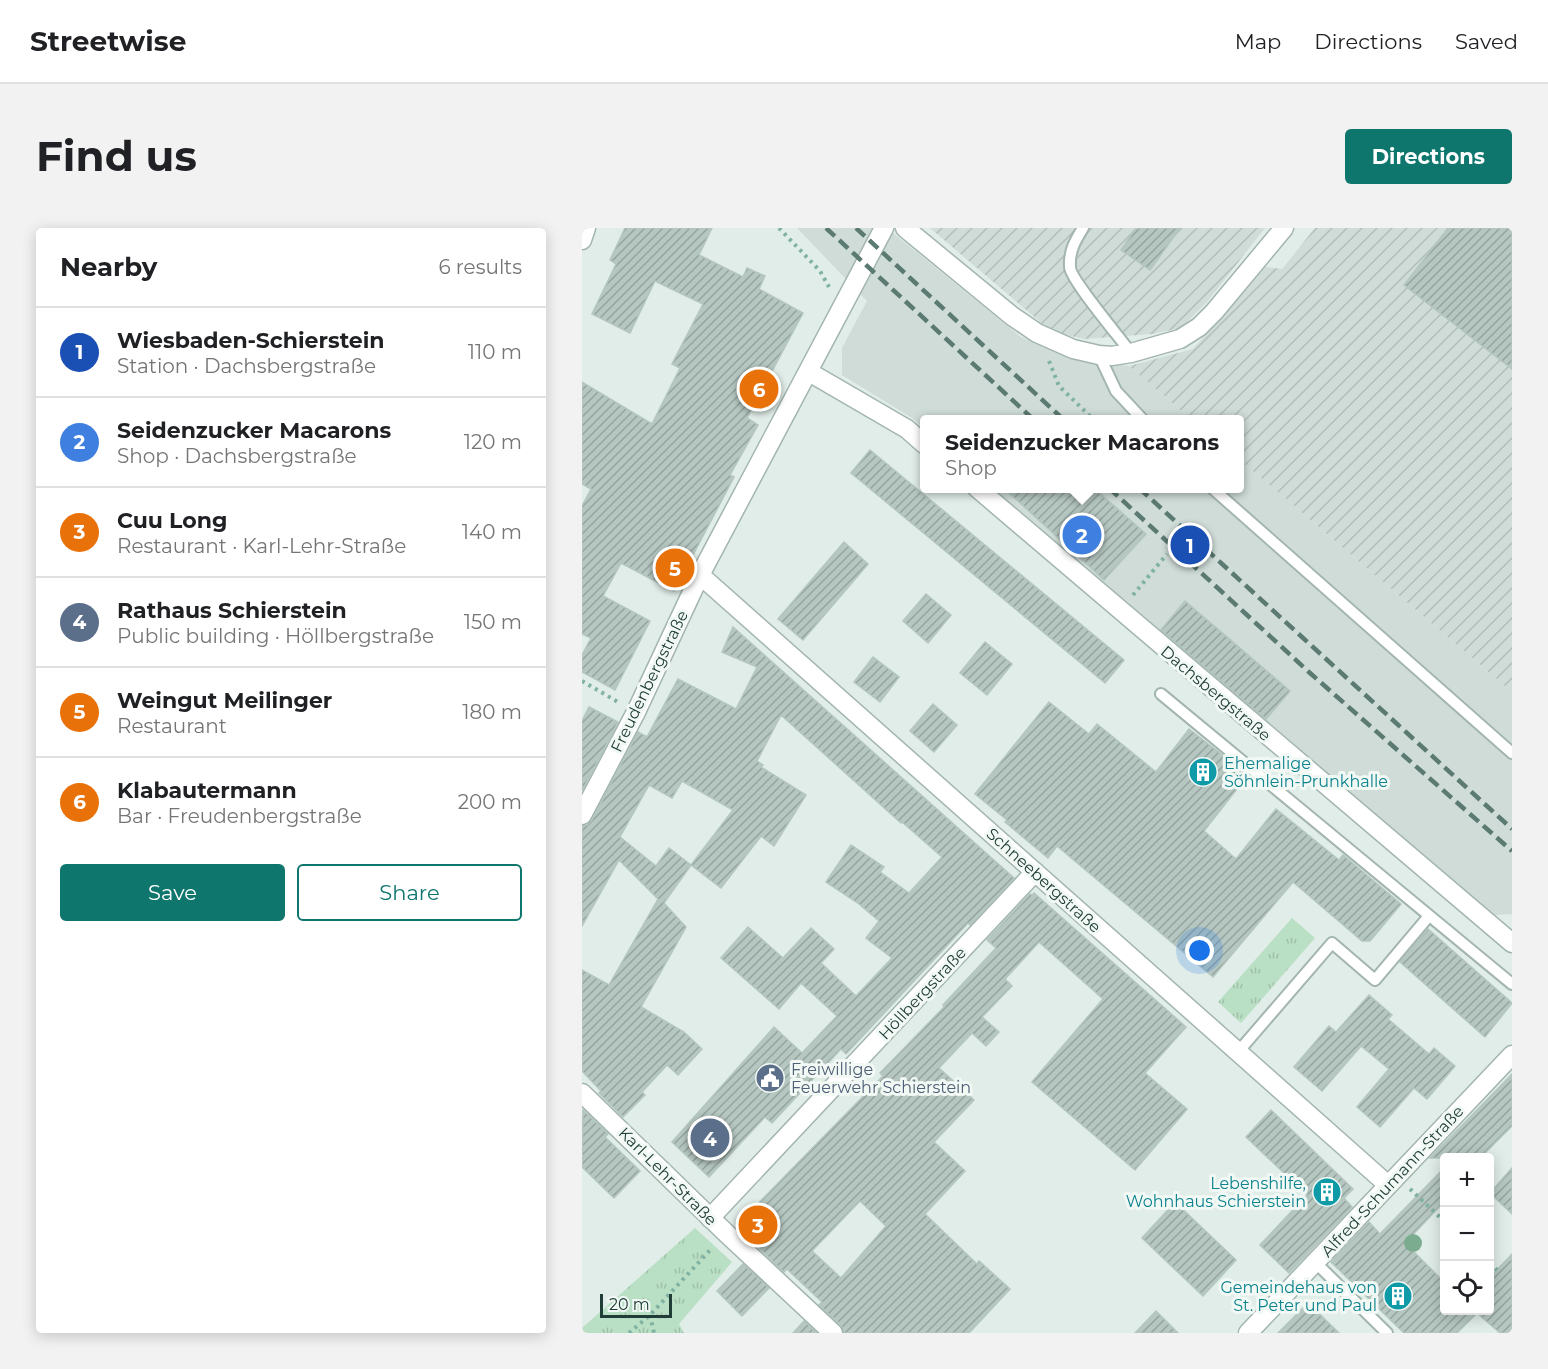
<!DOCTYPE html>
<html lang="en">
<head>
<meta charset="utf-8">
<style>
  :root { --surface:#fff; --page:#f2f2f2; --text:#202124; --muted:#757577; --line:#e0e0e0; --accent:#0f766e }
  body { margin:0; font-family:Montserrat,sans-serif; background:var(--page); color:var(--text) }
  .controls { position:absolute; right:18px; bottom:18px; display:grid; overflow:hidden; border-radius:6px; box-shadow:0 3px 15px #0003 }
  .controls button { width:54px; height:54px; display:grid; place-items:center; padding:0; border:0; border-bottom:2px solid var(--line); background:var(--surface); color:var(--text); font:30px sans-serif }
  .scale { position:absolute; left:18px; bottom:15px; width:72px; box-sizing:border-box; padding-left:6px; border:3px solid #203e37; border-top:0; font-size:16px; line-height:21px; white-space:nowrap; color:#203e37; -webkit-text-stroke:4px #f2f9f5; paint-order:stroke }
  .you { position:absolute; left:618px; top:723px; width:21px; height:21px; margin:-15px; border:4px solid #fff; border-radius:50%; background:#1a73e8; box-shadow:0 0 0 9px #1a73e833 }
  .badge { display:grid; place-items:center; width:39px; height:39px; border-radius:50%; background:var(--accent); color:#fff; font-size:20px; font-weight:700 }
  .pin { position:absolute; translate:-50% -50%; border:3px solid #fff; box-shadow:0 2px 6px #0006 }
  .popup { position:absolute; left:338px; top:187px; width:324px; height:78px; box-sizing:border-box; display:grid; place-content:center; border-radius:6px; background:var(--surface); filter:drop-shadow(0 2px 4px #0005); font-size:20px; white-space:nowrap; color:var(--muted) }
  .popup b { font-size:22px; color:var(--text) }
  .popup::after { content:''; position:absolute; left:50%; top:100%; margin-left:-12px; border:12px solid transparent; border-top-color:var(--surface) }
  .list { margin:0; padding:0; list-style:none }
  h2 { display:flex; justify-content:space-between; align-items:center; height:78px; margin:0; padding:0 24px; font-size:26px }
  h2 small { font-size:20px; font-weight:400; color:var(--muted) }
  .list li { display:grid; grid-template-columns:39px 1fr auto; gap:18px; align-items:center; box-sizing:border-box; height:90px; padding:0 24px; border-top:2px solid var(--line) }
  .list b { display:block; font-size:22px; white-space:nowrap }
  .list p { margin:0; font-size:20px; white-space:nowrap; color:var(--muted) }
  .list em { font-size:20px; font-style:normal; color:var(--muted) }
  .actions { display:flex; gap:12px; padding:18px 24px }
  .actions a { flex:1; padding:14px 0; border:2px solid var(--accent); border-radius:6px; text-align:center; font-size:21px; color:var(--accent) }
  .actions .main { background:var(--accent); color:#fff }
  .icon { flex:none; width:33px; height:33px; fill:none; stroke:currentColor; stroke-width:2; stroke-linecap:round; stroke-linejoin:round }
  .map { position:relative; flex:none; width:930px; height:1105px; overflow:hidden; border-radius:6px }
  header { display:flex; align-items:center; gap:36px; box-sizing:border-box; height:84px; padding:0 30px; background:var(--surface); border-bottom:2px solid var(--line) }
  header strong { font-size:28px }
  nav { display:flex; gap:33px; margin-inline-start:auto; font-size:21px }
  .intro { display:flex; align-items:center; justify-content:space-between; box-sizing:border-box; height:144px; padding:0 36px }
  h1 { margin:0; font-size:42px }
  .button { padding:15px 27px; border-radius:6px; background:var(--accent); color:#fff; font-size:21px; font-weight:700 }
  main { display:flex; gap:36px; padding:0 36px }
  aside { flex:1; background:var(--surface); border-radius:6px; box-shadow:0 3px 15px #0003 }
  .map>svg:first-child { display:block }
  .built { fill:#cfdcd7 }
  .industrial { fill:url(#industrial-furrows) }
  .park { fill:url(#park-tufts) }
  .building { fill:url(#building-hatch); stroke:#b3c6bf; stroke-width:1.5; fill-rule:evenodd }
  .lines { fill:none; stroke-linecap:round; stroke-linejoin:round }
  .service-casing { stroke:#a3b5af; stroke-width:14 }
  .minor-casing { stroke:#a3b5af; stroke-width:21 }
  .tertiary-casing { stroke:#a3b5af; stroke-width:21 }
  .path { stroke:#80b2a3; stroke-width:4; stroke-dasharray:3 4.5; stroke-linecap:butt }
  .service { stroke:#fff; stroke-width:10 }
  .minor { stroke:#fff; stroke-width:18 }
  .tertiary { stroke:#fff; stroke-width:18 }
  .rail { stroke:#5b7a72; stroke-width:4.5; stroke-dasharray:12 6; stroke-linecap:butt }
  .tree { fill:#7bac90 }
  .labels { text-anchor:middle; stroke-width:6; stroke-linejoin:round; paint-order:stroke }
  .street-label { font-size:16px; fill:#203e37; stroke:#f2f9f5 }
  .culture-label { font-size:16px; fill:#0d838f; stroke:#f2f9f5; text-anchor:end }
  .service-label { font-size:16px; fill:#4e5e75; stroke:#f2f9f5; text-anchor:start }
</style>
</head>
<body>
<header>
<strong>Streetwise</strong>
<nav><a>Map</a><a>Directions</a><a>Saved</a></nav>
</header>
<div class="intro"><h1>Find us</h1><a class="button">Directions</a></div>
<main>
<aside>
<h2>Nearby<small>6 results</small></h2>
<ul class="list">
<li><span class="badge" style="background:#1a4fb4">1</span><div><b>Wiesbaden-Schierstein</b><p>Station · Dachsbergstraße</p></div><em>110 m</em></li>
<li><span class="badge" style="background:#3f7fe0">2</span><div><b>Seidenzucker Macarons</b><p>Shop · Dachsbergstraße</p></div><em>120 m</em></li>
<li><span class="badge" style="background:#e8710a">3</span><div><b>Cuu Long</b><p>Restaurant · Karl-Lehr-Straße</p></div><em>140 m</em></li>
<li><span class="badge" style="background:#5c6f8a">4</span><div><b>Rathaus Schierstein</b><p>Public building · Höllbergstraße</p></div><em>150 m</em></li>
<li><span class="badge" style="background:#e8710a">5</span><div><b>Weingut Meilinger</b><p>Restaurant</p></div><em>180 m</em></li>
<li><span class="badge" style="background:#e8710a">6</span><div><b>Klabautermann</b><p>Bar · Freudenbergstraße</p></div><em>200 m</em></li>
</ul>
<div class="actions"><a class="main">Save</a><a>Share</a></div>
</aside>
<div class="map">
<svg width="930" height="1105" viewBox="0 0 930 1105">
  <defs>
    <pattern id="industrial-furrows" width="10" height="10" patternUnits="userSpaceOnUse" patternTransform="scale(1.5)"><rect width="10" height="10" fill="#cfdcd7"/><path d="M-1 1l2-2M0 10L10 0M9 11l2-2" fill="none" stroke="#b1beb9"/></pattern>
    <pattern id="park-tufts" width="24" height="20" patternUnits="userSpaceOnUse" patternTransform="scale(1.5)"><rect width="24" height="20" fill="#b9dfc4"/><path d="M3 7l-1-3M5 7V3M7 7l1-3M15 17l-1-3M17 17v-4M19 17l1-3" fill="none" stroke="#9fc0a9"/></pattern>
    <pattern id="building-hatch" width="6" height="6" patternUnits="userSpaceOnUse" patternTransform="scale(1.5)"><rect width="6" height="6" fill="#b6c7c1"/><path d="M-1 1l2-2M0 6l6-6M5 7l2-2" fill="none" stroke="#94a39e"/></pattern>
  </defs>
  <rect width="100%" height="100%" fill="#e1ede8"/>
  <g class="built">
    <path d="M215,0h90l134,109 53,22 55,7 62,53 -267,1v9l-9,-9 -73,-45v-27l25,-47z"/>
    <path d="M658,232l272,232v222l-17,1 -350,-293 -152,-133 247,-1z"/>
  </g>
  <g class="industrial">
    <path d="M348,0h335l-58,74 -26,26 -29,6 -67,5 -33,-7z"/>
    <path d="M733,0h197v464l-272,-232v-40l-49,-1 -62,-53 64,-17 72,-82 17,2z"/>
  </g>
  <g class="park">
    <path d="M710,690l23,20 -74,85 -23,-21z"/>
    <path d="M113,1000l37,34 -53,62 5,9h-102v-5z"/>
  </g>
  <g class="building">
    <path d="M43,0h87l-13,27 44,22 4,-9 18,8 -6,13 44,24 -56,105 11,7 -28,50 4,2 -60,114 -53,-28 -18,33 47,25 -35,69 -33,-18v-17l9,-17 -9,-4v-128l9,-17 -9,-5v-102l70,42 28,-56 -8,-4 31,-60 -48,-23 -25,52 -38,-19 24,-50 -6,-4z"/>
    <path d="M554,0h44l-30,42 -29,-20z"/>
    <path d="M866,0h64v141l-108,-84z"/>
    <path d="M288,222l254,210 -19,23 -254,-210z"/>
    <path d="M423,261h90l51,45 -42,46z"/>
    <path d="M262,314l24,22 -65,76 -25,-21z"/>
    <path d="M344,366l25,21 -23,28 -25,-22z"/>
    <path d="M603,373l105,90 -24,28 -105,-89z"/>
    <path d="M151,399l281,251 -44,47 -2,-2 -122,131 -5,-5 -69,74 -7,-6 -56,60 -37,-35 102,-115 28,26 35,-37 -36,-33 -22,26 -58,-51 27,-31 35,31 28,-30 23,21 -13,14 35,33 36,-38 -26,-20 13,-17 -20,-17 -33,-22 25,-37 33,22 -4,5 29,21 33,-36 -40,-35 -1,1 -120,-108 -24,46 6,4 -2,2 45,28 -32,51 -13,-10 -40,52 -30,-23 -27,38 22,24 -45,80 43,25 18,17 -24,26 -11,-10 -25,27 3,3 -22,22 -24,-24 2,-2 -19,-20v-101l27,15 49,-86 -39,-39 -37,66v-100l5,-1 5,-5 46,-88 9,5 31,-58 58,30 21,-42 -35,-15zM100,553l51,29 -42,55 -22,-17 -13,18 -36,-29 29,-52 23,13z"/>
    <path d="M403,414l27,22 -25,31 -27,-22z"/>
    <path d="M291,429l26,20 -19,25 -26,-20z"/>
    <path d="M467,474l40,32 8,-10 59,48 33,-43 59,46 -44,56 32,28 40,-50 63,51 4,-5 58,49 -31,37h-8l-69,-59 -80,95 -156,-131 -9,12 -43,-36 2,-2 -32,-26z"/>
    <path d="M351,476l24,21 -23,27 -24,-21z"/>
    <path d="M7,479l29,15 -36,69v-70z"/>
    <path d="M452,665l152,134 -41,46 42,36 -52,61 -103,-88 71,-83 -64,-57 -34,37 7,7 -30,31 17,15 -13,14 -14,-13 -33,35 35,32 -40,42 31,29 -40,43 52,50 2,-3 31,28 -41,44h-125l-3,-8 -22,-20 3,-3 -35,-33 -3,3 -25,-24 3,-3 -23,-22 144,-147 -3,-3 64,-66 -1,-2 53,-57 -9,-8 43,-46 2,1zM278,973l26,25 -45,52 -29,-27z"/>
    <path d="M846,701l84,74 -27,34 -85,-75z"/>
    <path d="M787,767l23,20 -4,4 41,35 5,-6 21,18 -28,33 -13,-11 -34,39 -23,-20 32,-38 -28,-23 -39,45 -28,-24 35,-41 7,6z"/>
    <path d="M930,846v52l-32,32h-50z"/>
    <path d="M1,882l25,24 -3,3 35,34 -26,27 -32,-31z"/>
    <path d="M689,882l82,79 -9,9 8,9 -63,66 -29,-28 47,-50 -61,-58z"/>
    <path d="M862,940v34l-39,41 39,39v29h46v-34l22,-23v79h-12l-23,-20 -20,20h-53l-73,-71 38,-40 11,12z"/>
    <path d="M930,940v46l-22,-21z"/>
    <path d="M593,974l61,58 -33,36 -61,-58z"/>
    <path d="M161,1036l26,24 -27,28 -25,-25z"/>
    <path d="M726,1075l31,30h-61z"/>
    <path d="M574,1083l22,22h-43z"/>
    <path d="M222,1093l13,12h-24z"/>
  </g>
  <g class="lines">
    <g class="service-casing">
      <g id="service">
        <path d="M501,0c-8,13 -14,23 -13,39 0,12 51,72 61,86"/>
        <path d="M517,127l17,36 27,29"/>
        <path d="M630,260l300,265"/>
        <path d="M579,466l351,290"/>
        <path d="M656,824l94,-109 43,37 54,-64"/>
        <path d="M733,1034l72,71"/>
      </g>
    </g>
    <g class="minor-casing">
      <g id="minor">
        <path d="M323,0l107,88 25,17 36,16 26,6 13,1 19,-3 49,-14 19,-12 15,-15 70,-84"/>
        <path d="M0,12l4,-12"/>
        <path d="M227,144l98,57 17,15"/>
        <path d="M395,260l535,455"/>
        <path d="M118,347l688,610"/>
        <path d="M128,990l325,-346"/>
        <path d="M666,1105l264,-278"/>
      </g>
    </g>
    <g class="tertiary-casing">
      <g id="tertiary">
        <path d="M0,587l54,-103 64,-137 184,-347"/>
        <path d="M0,865l144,140 107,100"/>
      </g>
    </g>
    <g class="path">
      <path d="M197,0l41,43 9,16"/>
      <path d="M467,133l10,25 35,34"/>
      <path d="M551,367l34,-41"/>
      <path d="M0,453l36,21"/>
      <path d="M828,961l34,32"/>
      <path d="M908,1035l7,7"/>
      <path d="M68,1087l4,18"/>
      <path d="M47,1105l21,-18 62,-67"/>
    </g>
    <use href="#service" class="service"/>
    <use href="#minor" class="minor"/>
    <use href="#tertiary" class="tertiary"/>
    <g class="rail">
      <path d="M244,0l208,192"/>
      <path d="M274,0l208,192"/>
      <path d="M527,260l201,185 202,178"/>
      <path d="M557,260l373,341"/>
    </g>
  </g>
  <circle class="tree" cx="831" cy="1015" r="9"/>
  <defs>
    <g id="building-disc" transform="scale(1.5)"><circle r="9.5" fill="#0f9aa8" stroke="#f2f9f5"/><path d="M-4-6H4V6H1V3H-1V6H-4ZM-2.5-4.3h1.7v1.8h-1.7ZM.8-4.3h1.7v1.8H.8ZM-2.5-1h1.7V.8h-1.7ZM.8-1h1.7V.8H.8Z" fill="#fff"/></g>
    <g id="civic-disc" transform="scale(1.5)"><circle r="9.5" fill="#5c6f8a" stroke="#f2f9f5"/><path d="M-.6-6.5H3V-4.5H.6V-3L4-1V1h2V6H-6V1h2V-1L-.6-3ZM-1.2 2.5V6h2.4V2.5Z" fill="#fff"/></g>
  </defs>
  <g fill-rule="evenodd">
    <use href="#building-disc" x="621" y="544"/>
    <use href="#civic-disc" x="188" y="850"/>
    <use href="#building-disc" x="745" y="964"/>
    <use href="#building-disc" x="816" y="1068"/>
  </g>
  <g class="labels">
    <g class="street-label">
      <text transform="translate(67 453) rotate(-64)" y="6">Freudenbergstraße</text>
      <text transform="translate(634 465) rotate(40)" y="6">Dachsbergstraße</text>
      <text transform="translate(462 652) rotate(42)" y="6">Schneebergstraße</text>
      <text transform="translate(340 765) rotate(-47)" y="6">Höllbergstraße</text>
      <text transform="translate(86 948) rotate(45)" y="6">Karl-Lehr-Straße</text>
      <text transform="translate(810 953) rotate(-47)" y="6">Alfred-Schumann-Straße</text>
    </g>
    <g class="culture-label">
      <text x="642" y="541" text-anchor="start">Ehemalige<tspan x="642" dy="18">Söhnlein-Prunkhalle</tspan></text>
      <text x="724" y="961">Lebenshilfe,<tspan x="724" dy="18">Wohnhaus Schierstein</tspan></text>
      <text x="795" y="1065">Gemeindehaus von<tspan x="795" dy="18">St. Peter und Paul</tspan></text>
    </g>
    <g class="service-label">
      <text x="209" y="847">Freiwillige<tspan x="209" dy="18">Feuerwehr Schierstein</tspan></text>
    </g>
  </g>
</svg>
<div class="controls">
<button>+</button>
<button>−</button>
<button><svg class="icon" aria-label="locate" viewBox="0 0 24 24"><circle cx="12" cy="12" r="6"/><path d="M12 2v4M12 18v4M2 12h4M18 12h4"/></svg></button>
</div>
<div class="scale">20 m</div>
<div class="you"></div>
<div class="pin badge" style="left:608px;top:317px;background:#1a4fb4">1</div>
<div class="pin badge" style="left:500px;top:307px;background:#3f7fe0">2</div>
<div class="popup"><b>Seidenzucker Macarons</b>Shop</div>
<div class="pin badge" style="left:176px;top:997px;background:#e8710a">3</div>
<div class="pin badge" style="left:128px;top:910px;background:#5c6f8a">4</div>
<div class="pin badge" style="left:93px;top:340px;background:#e8710a">5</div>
<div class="pin badge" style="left:177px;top:161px;background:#e8710a">6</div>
</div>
</main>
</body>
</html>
